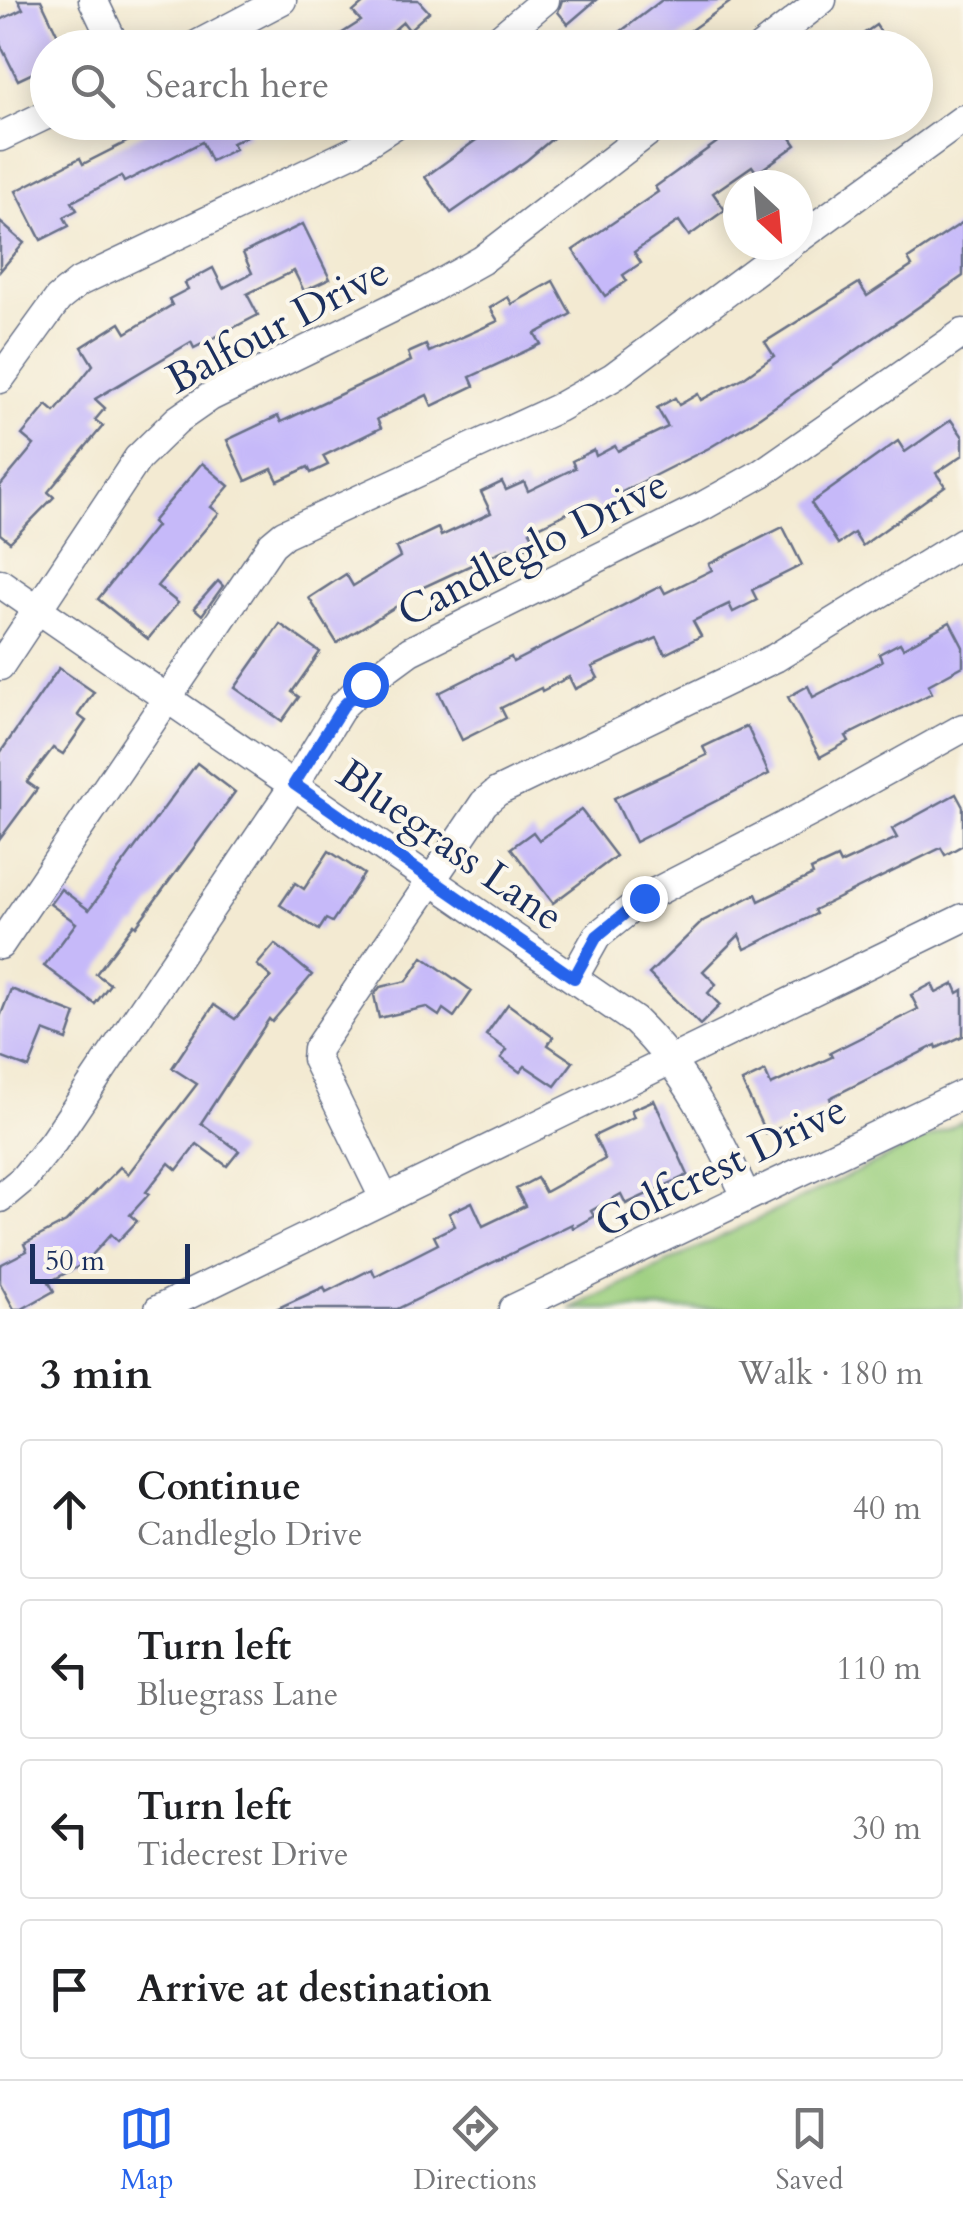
<!DOCTYPE html>
<html lang="en">
<head>
<meta charset="utf-8">
<style>
  :root { --surface:#fff; --page:#f6f6f6; --text:#202124; --muted:#757577; --line:#e0e0e0; --accent:#2563eb }
  body { margin:0; font-family:Cardo,serif; background:var(--page); color:var(--text) }
  .compass { position:absolute; left:723px; top:170px; width:90px; height:90px; border-radius:50%; background:var(--surface); box-shadow:0 5px 25px #0003; rotate:154deg }
  .scale { position:absolute; left:30px; bottom:25px; width:160px; box-sizing:border-box; padding-left:10px; border:5px solid #1b2f5e; border-top:0; font-size:28px; line-height:35px; white-space:nowrap; color:#1b2f5e; -webkit-text-stroke:8px #fbf7ec; paint-order:stroke }
  .stop { position:absolute; width:30px; height:30px; margin:-22px; border:8px solid #2563eb; border-radius:50%; background:#fff }
  .stop.end { background:#2563eb; border-color:#fff; box-shadow:0 2px 10px #0008 }
  .list { margin:0; padding:0; list-style:none }
  h2 { display:flex; justify-content:space-between; align-items:center; height:130px; margin:0; padding:0 40px; font-size:42px }
  h2 small { font-size:32px; font-weight:400; color:var(--muted) }
  .list li { display:grid; grid-template-columns:65px 1fr auto; gap:30px; align-items:center; box-sizing:border-box; height:140px; margin:0 20px 20px; padding:0 20px; border:2px solid var(--line); border-radius:10px }
  .list b { display:block; font-size:38px; white-space:nowrap }
  .list p { margin:0; font-size:32px; white-space:nowrap; color:var(--muted) }
  .list em { font-size:32px; font-style:normal; color:var(--muted) }
  .icon { flex:none; width:55px; height:55px; fill:none; stroke:currentColor; stroke-width:2; stroke-linecap:round; stroke-linejoin:round }
  .map { position:relative; flex:none; width:963px; height:1309px; overflow:hidden }
  .search { position:absolute; background:var(--surface); box-shadow:0 5px 25px #0003; left:30px; right:30px; top:30px; height:110px; display:flex; align-items:center; gap:25px; box-sizing:border-box; padding:0 35px; border-radius:55px; color:var(--muted); font-size:38px }
  .sheet { height:770px; background:var(--surface) }
  nav { display:flex; justify-content:space-around; align-items:center; box-sizing:border-box; height:140px; border-top:2px solid var(--line); background:var(--surface); font-size:28px; color:var(--muted) }
  nav a { display:grid; justify-items:center; gap:5px }
  nav .on { color:var(--accent) }
  .map>svg:first-child { display:block }
  .green { fill:#9ccf7f; stroke:#5c7f6e; stroke-width:2.5 }
  .building { fill:#c6b9f9 }
  .lines { fill:none; stroke-linecap:round; stroke-linejoin:round }
  .minor-casing { stroke:#677087; stroke-width:31 }
  .minor { stroke:#fff; stroke-width:28 }
  .route { stroke:#2563eb; stroke-width:12 }
  .labels { text-anchor:middle; stroke-width:8; stroke-linejoin:round; paint-order:stroke }
  .street-label { font-size:42px; fill:#1b2f5e; stroke:#fbf7ec }
</style>
</head>
<body>
<div class="map">
<svg width="963" height="1309" viewBox="0 0 963 1309">
  <rect width="100%" height="100%" fill="#fbf7ec"/>
  <filter id="ink" filterUnits="userSpaceOnUse"><feTurbulence type="fractalNoise" baseFrequency=".01" numOctaves="2"/><feDisplacementMap in="SourceGraphic" scale="20" xChannelSelector="R" yChannelSelector="G"/><feConvolveMatrix kernelMatrix="1 2 1 2 8 2 1 2 1" color-interpolation-filters="sRGB"/></filter>
  <filter id="wash" filterUnits="userSpaceOnUse"><feTurbulence type="fractalNoise" baseFrequency=".0048" numOctaves="4" result="noise"/><feDisplacementMap in="SourceGraphic" scale="40" xChannelSelector="R" yChannelSelector="G"/><feGaussianBlur stdDeviation="2.25" result="paint"/><feColorMatrix in="noise" values="0 0 0 0 0 0 0 0 0 0 0 0 0 0 0 0 0 1.4 0 .05"/><feComposite in="paint" operator="in"/></filter>
  <g filter="url(#wash)">
    <rect width="100%" height="100%" fill="#f3ead2"/>
    <path class="green" d="M963,1121v188h-393z"/>
    <g id="blocks">
      <g class="building">
        <path d="M18,0h23l23,48h-16v18l-30,14 -18,-36v-24l23,-11z"/>
        <path d="M367,0h51l11,12 -20,18 -6,-8 -30,26h-54l42,-27 -8,-9z"/>
        <path d="M562,0h34l-28,24 -10,-12z"/>
        <path d="M662,0h71l-56,40 5,8h-83z"/>
        <path d="M876,25l15,23h-48z"/>
        <path d="M166,122h77l6,13 -17,8 3,6 -24,12 -9,-19 -78,40 -3,-6 -49,26 5,8 -13,7 5,9 -28,14 -25,-49 64,-33 3,6z"/>
        <path d="M501,122h71l-45,38 -76,53 -26,-36z"/>
        <path d="M745,122h62l-18,13 7,10 -39,28 -5,-7 -39,27 12,17 -36,26 -10,-15 -45,31 7,11 -18,12 4,6 -22,15 -32,-46 85,-58 -3,-5z"/>
        <path d="M0,222l24,21 -24,28z"/>
        <path d="M963,222v54l-209,145 -45,27 -91,46 2,4 -23,12 -5,-9 -62,30 6,11 -25,12 -3,-6 -106,49 3,4 -68,42 -28,-45 37,-24 7,12 47,-29 -4,-9 42,-20 3,8 50,-23 -10,-21 21,-10 4,8 18,-8 4,9 47,-23 -3,-7 22,-11 2,6 19,-10 3,5 50,-24 -11,-19 18,-10 4,7 19,-11 3,6 42,-22 31,-22 -9,-14 94,-59 8,13 45,-30 -4,-7z"/>
        <path d="M303,224l27,55 -26,12 -10,-20 -47,23 11,21 -64,33 -3,-6 -96,57 10,9 -10,12 8,6 -55,66 6,5 -44,45 -10,-8v-48l34,-41 -12,-10 25,-30 8,7 38,-47 -11,-18 38,-24 6,10 46,-28 -3,-6 19,-10 -3,-6 28,-15 10,20 29,-15 -9,-20z"/>
        <path d="M553,281l18,33 -36,20 6,10 -71,33 4,9 -42,20 -5,-11 -50,24 4,9 -58,28 5,9 -17,8 -3,-6 -30,14 -6,-12 -26,12 -19,-41 51,-24 3,6 130,-61 -3,-8 18,-8 3,7 69,-31 -8,-13 18,-11 4,7z"/>
        <path d="M951,420l12,17v18l-27,18 9,13 -83,60 -8,-13 -16,11 -27,-41 87,-62 7,11z"/>
        <path d="M202,463l27,23 -18,21 8,6 -62,73 21,17 -30,36 -50,-40 58,-73 -4,-4z"/>
        <path d="M783,527l19,38 -50,25 5,10 -24,12 -4,-8 -36,17 8,15 -36,18 -8,-16 -65,29 6,11 -23,11 -6,-12 -27,14 -1,-3 -40,20 5,10 -44,22 -23,-47 72,-36 2,5 148,-76 4,7 47,-23 -3,-6z"/>
        <path d="M218,581l5,5 -21,29 -8,-7z"/>
        <path d="M950,622l13,25v19l-35,19 4,8 -86,43 3,5 -29,16 -32,-60 20,-11 5,11 69,-36 -3,-7 21,-11 3,5z"/>
        <path d="M280,624l40,28 -28,40 7,5 -17,24 -47,-33z"/>
        <path d="M59,668l35,24 -16,23 8,6 -23,33 -10,-6 -26,34 10,7 -37,50v-86z"/>
        <path d="M747,726l22,48 -134,68 -21,-44 93,-43 -4,-8z"/>
        <path d="M197,763l38,29 -99,134 -2,-2 -38,50 14,10 -15,20 -51,-38 32,-43 -26,-19 11,-15 28,21z"/>
        <path d="M956,794l7,13v38l-18,10 -4,-7 -127,62 2,4 -71,35 -6,-14 -36,36 13,13 -8,9 12,12 -20,20 -51,-51 54,-53 53,-27 3,7 54,-26 -2,-5 26,-12 3,6 57,-26 -5,-9z"/>
        <path d="M581,810l35,46 -63,47 -42,-55 22,-16 6,8z"/>
        <path d="M329,851l35,23 -32,48 -6,-3 -7,11 -39,-25 15,-22 9,6z"/>
        <path d="M275,944l37,31 -40,47 -3,-3 -68,104 38,28 -12,15 -30,-22 -20,26 -8,-7 -23,29 3,2 -19,21 7,6 -19,20 -7,-7 -26,29 -36,19 5,9 -32,18h-8l-14,-26v-18l27,-14 -3,-7 42,-22 54,-55 8,7 69,-90 -25,-16 42,-63 21,14 36,-42 -14,-12z"/>
        <path d="M423,957l49,34 -18,26 -11,-8 -4,7 -13,-9 -47,11 -5,-23 6,-8 27,-6z"/>
        <path d="M932,984l4,9 18,-9 4,9 5,-3v46l-26,12 -1,-3 -106,53 2,6 -66,30 -24,-52 23,-11 6,14 61,-28 -2,-4 88,-44 -7,-14z"/>
        <path d="M11,989l65,25 -9,26 -23,-9 -15,37 -29,-11v-40z"/>
        <path d="M508,1004l45,33 -5,8 25,17 -18,24 -30,-20 -5,6 -19,-14 6,-8 -21,-15z"/>
        <path d="M654,1100l34,75 -62,29 -5,-10 -30,17 3,5 -21,12 -1,-4 -175,85h-121l48,-22 2,5 46,-23 3,7 63,-32 -4,-8 21,-10 -6,-13 23,-11 11,24 42,-20 -9,-17 21,-11 8,14 60,-33 -11,-23 40,-19 -3,-7z"/>
      </g>
    </g>
  </g>
  <g filter="url(#ink)">
    <use href="#blocks" fill-opacity="0" stroke="#677087" stroke-width="2.5"/>
    <g class="lines">
      <g class="minor-casing">
        <g id="minor">
          <path d="M93,0l23,48"/>
          <path d="M191,48l91,-48"/>
          <path d="M488,48l57,-48"/>
          <path d="M760,48l62,-48"/>
          <path d="M0,137l48,-23"/>
          <path d="M798,239l165,-120"/>
          <path d="M0,379l58,-80 21,-17 275,-131 45,-29"/>
          <path d="M0,583l635,438c52,50 80,110 111,175"/>
          <path d="M0,666l138,-208 39,-38 33,-23 215,-105 57,-32 179,-138"/>
          <path d="M0,945l272,-401 12,-10 274,-126 55,-31 177,-132"/>
          <path d="M574,977l23,-41 47,-38 175,-90 144,-80"/>
          <path d="M0,1198l23,-19 30,-37 241,-357 49,-80 22,-21 45,-33 293,-145 59,-33 201,-140"/>
          <path d="M384,1198l-68,-139 1,-10 167,-246 13,-11 278,-134 188,-116"/>
          <path d="M159,1309l804,-391"/>
          <path d="M513,1309l450,-215"/>
        </g>
      </g>
      <use href="#minor" class="minor"/>
    </g>
  </g>
  <g class="lines" filter="url(#ink)">
    <path class="route" d="M365,684l-22,22 -49,78 280,194 23,-42 47,-38"/>
  </g>
  <g class="labels">
    <g class="street-label">
      <text transform="translate(277 324) rotate(-28)" y="15">Balfour Drive</text>
      <text transform="translate(532 547) rotate(-27)" y="15">Candleglo Drive</text>
      <text transform="translate(451 844) rotate(35)" y="15">Bluegrass Lane</text>
      <text transform="translate(720 1165) rotate(-26)" y="15">Golfcrest Drive</text>
    </g>
  </g>
</svg>
<svg class="compass" viewBox="-18 -18 36 36"><path d="M0-13l5 13h-10z" fill="#e53935"/><path d="M0 13l5-13h-10z" fill="#757577"/></svg>
<div class="scale">50 m</div>
<div class="stop" style="left:365px;top:684px"></div>
<div class="stop end" style="left:644px;top:898px"></div>
<div class="search"><svg class="icon" aria-label="search" viewBox="0 0 24 24"><circle cx="10" cy="10" r="6"/><path d="M15 15l6 6"/></svg>Search here</div>
</div>
<section class="sheet">
<h2>3 min<small>Walk · 180 m</small></h2>
<ul class="list">
<li><svg class="icon" aria-label="ahead" viewBox="0 0 24 24"><path d="M12 20V5M6 11l6-6 6 6"/></svg><div><b>Continue</b><p>Candleglo Drive</p></div><em>40 m</em></li>
<li><svg class="icon" aria-label="left" viewBox="0 0 24 24"><path d="M17 20v-9H6M10 6l-5 5 5 5"/></svg><div><b>Turn left</b><p>Bluegrass Lane</p></div><em>110 m</em></li>
<li><svg class="icon" aria-label="left" viewBox="0 0 24 24"><path d="M17 20v-9H6M10 6l-5 5 5 5"/></svg><div><b>Turn left</b><p>Tidecrest Drive</p></div><em>30 m</em></li>
<li><svg class="icon" aria-label="arrive" viewBox="0 0 24 24"><path d="M6 21V4h12l-3 4 3 4H6"/></svg><div><b>Arrive at destination</b></div></li>
</ul>
</section>
<nav>
<a class="on"><svg class="icon" aria-label="map" viewBox="0 0 24 24"><path d="M3 6l6-2 6 2 6-2v14l-6 2-6-2-6 2zM9 4v14M15 6v14"/></svg>Map</a>
<a><svg class="icon" aria-label="directions" viewBox="0 0 24 24"><path d="M12 3l9 9-9 9-9-9zM9 14v-3h6M13 9l2 2-2 2"/></svg>Directions</a>
<a><svg class="icon" aria-label="saved" viewBox="0 0 24 24"><path d="M7 4h10v16l-5-4-5 4z"/></svg>Saved</a>
</nav>
</body>
</html>
